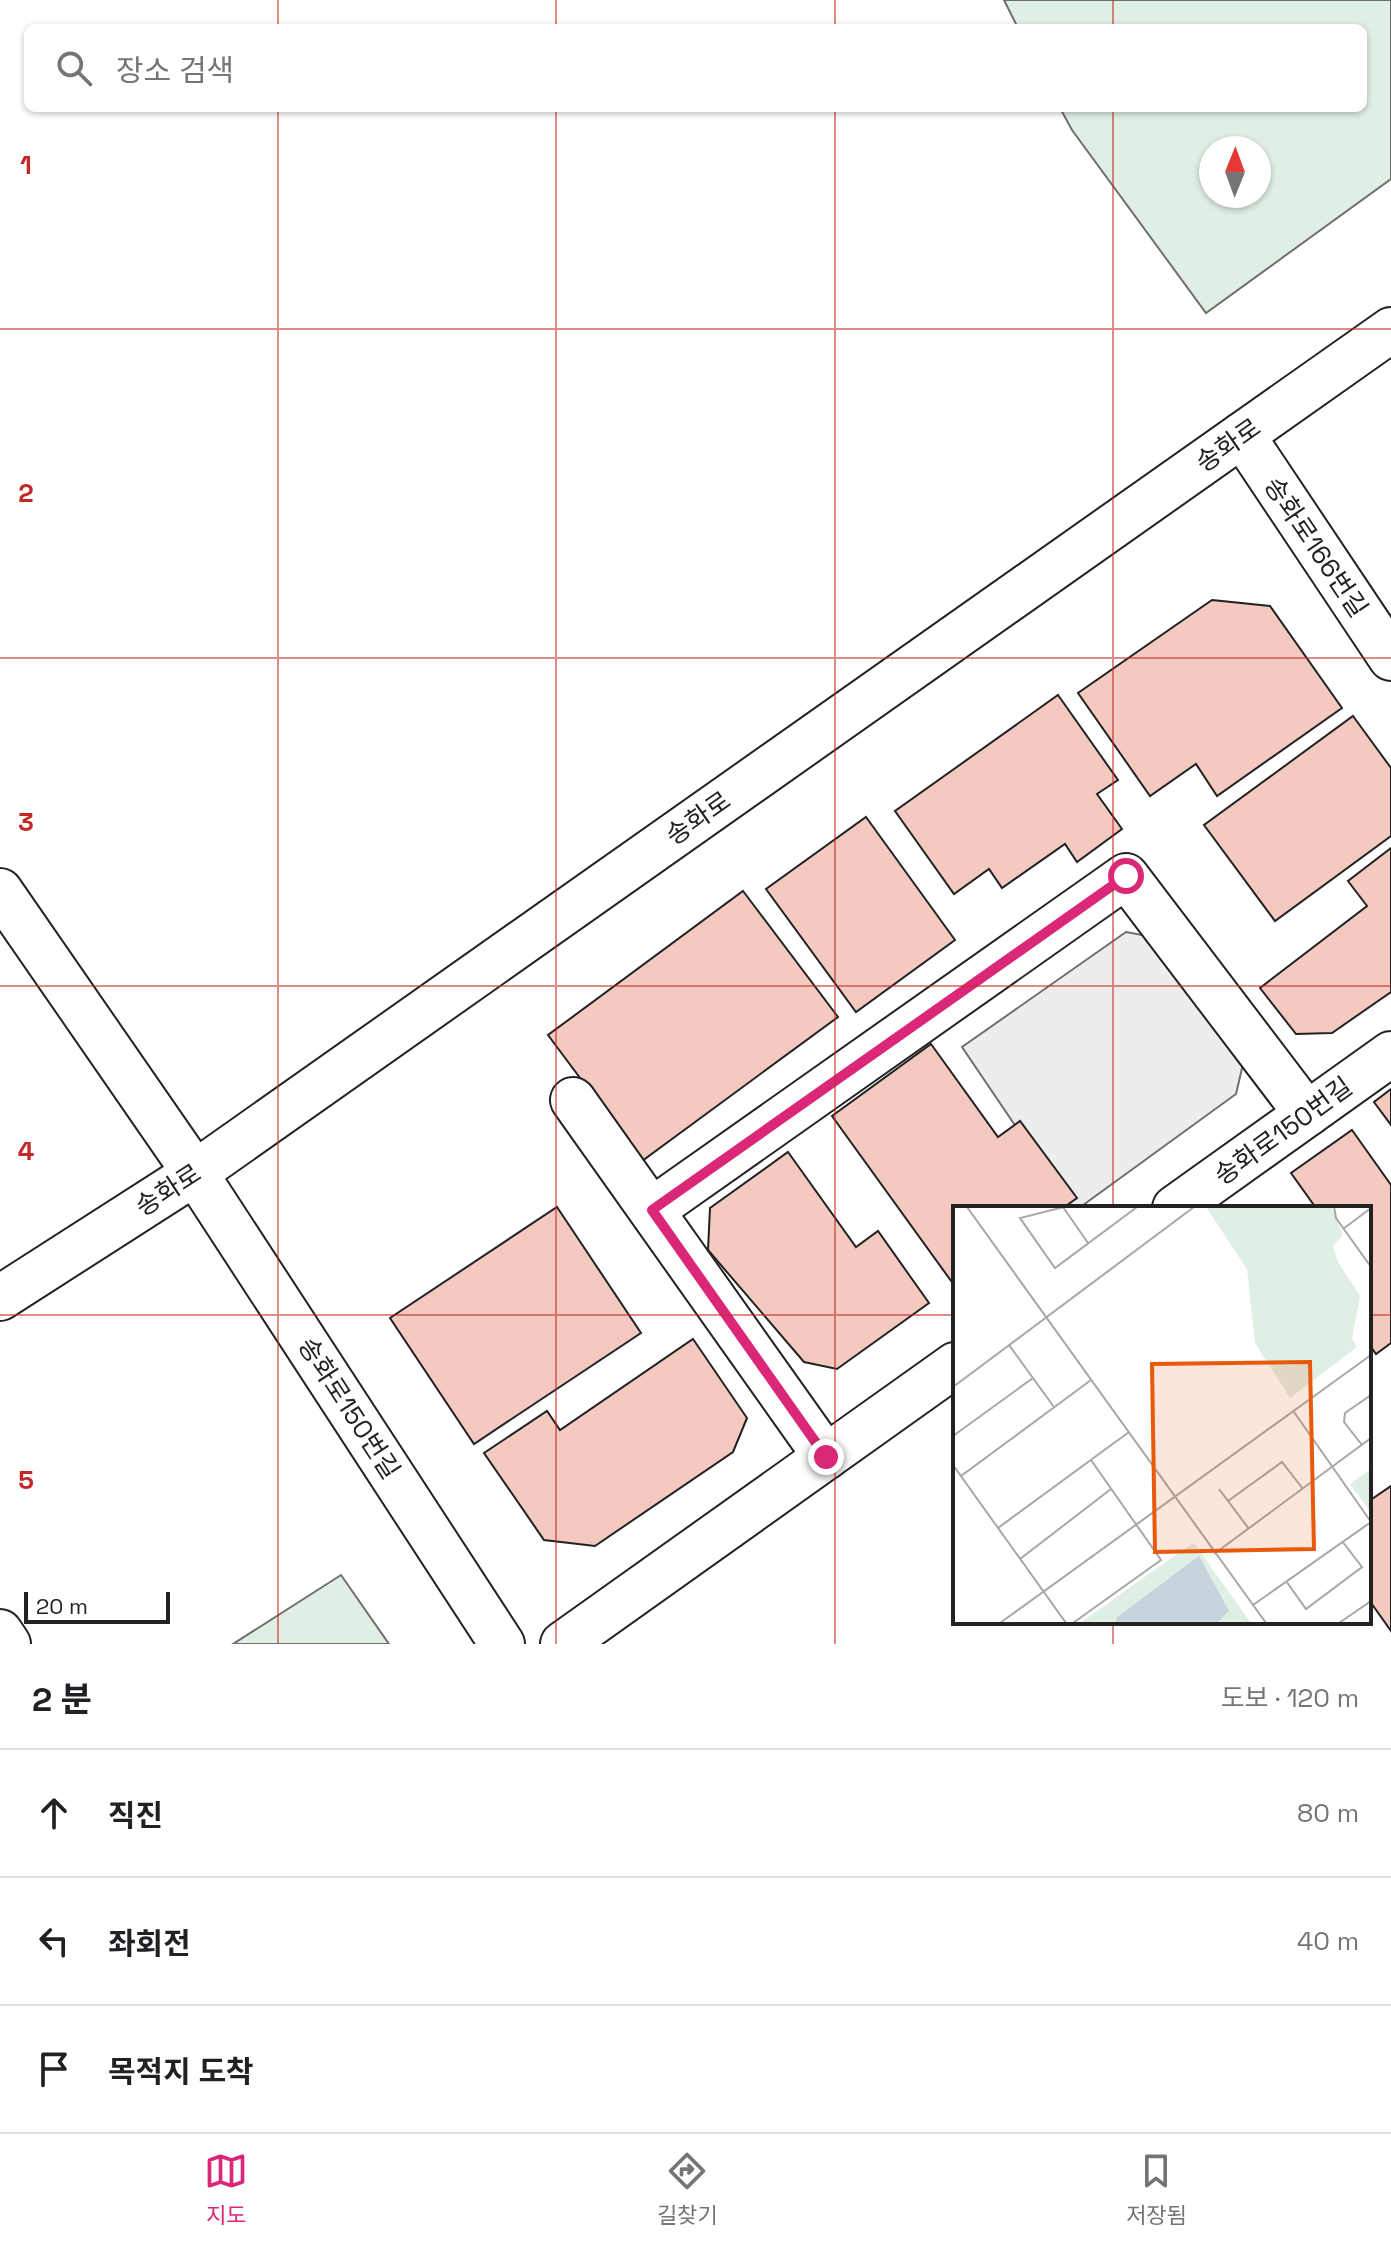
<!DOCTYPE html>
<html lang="ko">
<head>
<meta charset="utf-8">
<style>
  :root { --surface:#fff; --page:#f2f2f2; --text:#202124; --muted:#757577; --line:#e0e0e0; --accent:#db2777 }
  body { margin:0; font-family:"Space Grotesk","Noto Sans KR",sans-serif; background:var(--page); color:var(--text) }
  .compass { position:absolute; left:1199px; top:136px; width:72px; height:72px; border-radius:50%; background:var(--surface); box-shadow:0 2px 6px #0004; rotate:1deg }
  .scale { position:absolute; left:24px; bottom:20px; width:146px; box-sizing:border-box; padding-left:8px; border:4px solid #222; border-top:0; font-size:22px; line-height:28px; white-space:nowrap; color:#222; -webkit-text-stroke:6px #fff; paint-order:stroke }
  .stop { position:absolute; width:24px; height:24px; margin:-18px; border:6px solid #db2777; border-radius:50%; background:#fff }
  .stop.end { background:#db2777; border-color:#fff; box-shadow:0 2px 8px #0008 }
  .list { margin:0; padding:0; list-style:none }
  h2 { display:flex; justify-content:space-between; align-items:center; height:104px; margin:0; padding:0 32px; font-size:34px }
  h2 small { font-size:26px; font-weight:400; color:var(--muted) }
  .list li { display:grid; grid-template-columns:52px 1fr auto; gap:24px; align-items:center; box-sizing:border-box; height:128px; padding:0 32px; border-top:2px solid var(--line) }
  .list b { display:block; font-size:30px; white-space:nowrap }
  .list em { font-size:26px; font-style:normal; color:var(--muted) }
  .icon { flex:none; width:44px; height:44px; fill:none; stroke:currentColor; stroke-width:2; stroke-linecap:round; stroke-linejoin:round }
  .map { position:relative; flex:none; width:1391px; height:1644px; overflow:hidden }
  .search { position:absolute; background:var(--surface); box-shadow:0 2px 6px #0004; left:24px; right:24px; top:24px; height:88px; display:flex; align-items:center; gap:20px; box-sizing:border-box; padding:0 28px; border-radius:12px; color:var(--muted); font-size:30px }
  .sheet { height:488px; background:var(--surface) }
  nav { display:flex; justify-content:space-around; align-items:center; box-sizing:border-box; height:112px; border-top:2px solid var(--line); background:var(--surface); font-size:22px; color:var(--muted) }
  nav a { display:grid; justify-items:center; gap:4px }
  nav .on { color:var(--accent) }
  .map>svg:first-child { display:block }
  .green { fill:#e0efe3; stroke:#6f6f6f; stroke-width:2; fill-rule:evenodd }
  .parking { fill:#ededed; stroke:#6f6f6f; stroke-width:2 }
  .building { fill:#f3c9c0; stroke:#222; stroke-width:2 }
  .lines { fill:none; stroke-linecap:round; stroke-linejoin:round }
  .minor-casing { stroke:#222; stroke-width:48 }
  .tertiary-casing { stroke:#222; stroke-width:48 }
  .minor { stroke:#fff; stroke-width:44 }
  .tertiary { stroke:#fff; stroke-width:44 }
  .route { stroke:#db2777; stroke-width:10 }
  .grid { fill:none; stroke:#c62828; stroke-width:2; stroke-opacity:0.55 }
  .labels { text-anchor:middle; stroke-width:6; stroke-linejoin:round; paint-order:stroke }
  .street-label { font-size:26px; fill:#222; stroke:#fff }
  .inset-road { fill:none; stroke:#a7a7a7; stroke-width:2 }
  .view { fill:#e8590c; fill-opacity:0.15; stroke:#e8590c; stroke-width:4 }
  .inset-edge { fill:none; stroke:#222; stroke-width:4 }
  .grid-label { font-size:26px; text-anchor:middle; font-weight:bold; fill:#c62828; stroke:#fff; stroke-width:6; stroke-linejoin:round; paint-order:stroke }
</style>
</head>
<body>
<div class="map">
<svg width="1391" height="1644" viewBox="0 0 1391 1644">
  <rect width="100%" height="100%" fill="#fff"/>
  <g class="green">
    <path d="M1004,0h387v179l-185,134 -134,-183 -12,-22h303v-80h-345zM1211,148h48v48h-48z"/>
    <path d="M341,1575l48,69h-156z"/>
  </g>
  <path class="parking" d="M1126,932l32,6 86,122 -8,34 -157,114h-8l-109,-161z"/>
  <g class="building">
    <path d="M1212,600l58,6 72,102 -125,88 -21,-32 -46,32 -72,-103z"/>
    <path d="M1058,695l60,85 -21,14 25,35 -45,33 -12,-18 -63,44 -13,-19 -35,25 -59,-83z"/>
    <path d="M1353,716l38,52v68l-116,85 -71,-96z"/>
    <path d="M866,817l89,123 -99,72 -90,-123z"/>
    <path d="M1391,848v144l-59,41 -36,1 -36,-46 107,-82 -19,-25z"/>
    <path d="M743,891l95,126 -196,144 -94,-126z"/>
    <path d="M931,1044l67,93 22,-16 57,77 -14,10h-108l-1,77 -122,-169z"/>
    <path d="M1391,1089v36l-17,-23z"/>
    <path d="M1352,1130l39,55v158l-15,11 -7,-10v-136h-53l-25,-35z"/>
    <path d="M788,1152l68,95 22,-16 51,72 -92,66 -33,-7 -96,-112 2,-42z"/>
    <path d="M557,1207l84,126 -167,111 -84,-126z"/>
    <path d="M693,1339l54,79 -14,34 -138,94 -51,-6 -60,-87 63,-42 13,19z"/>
    <path d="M1391,1486v145l-22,-31v-99z"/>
  </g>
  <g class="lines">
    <g class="minor-casing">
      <g id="minor">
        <path d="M1242,435l149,223"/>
        <path d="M0,891l195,282"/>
        <path d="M573,1100l253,357"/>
        <path d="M1175,1208l216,-154"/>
        <path d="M652,1210l474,-334 181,238"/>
        <path d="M0,1632l8,12"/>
        <path d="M563,1644l392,-279"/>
      </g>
    </g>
    <g class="tertiary-casing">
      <g id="tertiary">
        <path d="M195,1173l307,471"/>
        <path d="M0,1298l195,-125 1196,-843"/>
      </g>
    </g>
    <use href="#minor" class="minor"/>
    <use href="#tertiary" class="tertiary"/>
  </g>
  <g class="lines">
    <path class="route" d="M826,1457l-174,-247 474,-334"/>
  </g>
  <path class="grid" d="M278,0v28M556,0v28M835,0v28M1113,0v28M278,108v1536M556,108v1536M835,108v1536M1113,108v1100M0,329h1391M0,658h1391M0,986h1391M0,1315h955M1369,1315h22M1113,1622v22"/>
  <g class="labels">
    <g class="street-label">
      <text transform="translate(1228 445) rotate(-35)" y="9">송화로</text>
      <text transform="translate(1316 547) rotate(56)" y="9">송화로166번길</text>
      <text transform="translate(698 818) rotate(-35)" y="9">송화로</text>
      <text transform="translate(1283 1131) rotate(-36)" y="9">송화로150번길</text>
      <text transform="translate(168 1190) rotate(-33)" y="9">송화로</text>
      <text transform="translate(349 1408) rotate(57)" y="9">송화로150번길</text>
    </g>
  </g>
  <g transform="translate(953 1206)">
    <rect width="418" height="418" fill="#fff"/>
    <path d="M253,1h125l12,28 -10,11 5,16 22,34 -8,43 5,8 -67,51 -35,-55 -8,-74zM418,263v44l-21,-29zM241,337l57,80h-171l87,-62z" fill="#e0efe3"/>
    <path d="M246,350l30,55 -12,12h-100l-1,-5z" fill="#c7d3dd"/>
    <path class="inset-road" d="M14,1l299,416M110,1l25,36M111,1l-44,11 35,50 82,-61M381,1l2,11 35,49M390,23l28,-21M56,139l45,62M0,181l241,-180M341,206l77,110M0,230l80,-58M409,239l-18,-23 1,-9 26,-18M0,259l113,158M8,270l130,-96M266,283l30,40M275,295l54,-39 21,27M45,322l131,-96M261,348l157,-116M67,353l91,-70M333,375l20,28 56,-42 -20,-26M300,399l118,-83M47,417l371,-268M120,417l88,-63 -70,-100M386,417l32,-22"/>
    <path class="view" d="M357,156l4,187 -159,3 -3,-188z"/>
    <rect width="418" height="418" class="inset-edge"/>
  </g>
  <g class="grid-label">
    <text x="26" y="174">1</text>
    <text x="26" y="502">2</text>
    <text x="26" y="831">3</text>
    <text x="26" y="1160">4</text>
    <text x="26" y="1489">5</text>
  </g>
</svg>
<svg class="compass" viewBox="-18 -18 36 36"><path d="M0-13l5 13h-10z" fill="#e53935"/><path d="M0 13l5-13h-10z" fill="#757577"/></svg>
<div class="scale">20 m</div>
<div class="stop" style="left:1126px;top:876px"></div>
<div class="stop end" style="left:826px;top:1457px"></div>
<div class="search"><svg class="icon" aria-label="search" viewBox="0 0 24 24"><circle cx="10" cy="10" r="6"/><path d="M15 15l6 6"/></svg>장소 검색</div>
</div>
<section class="sheet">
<h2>2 분<small>도보 · 120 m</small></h2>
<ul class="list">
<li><svg class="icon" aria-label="ahead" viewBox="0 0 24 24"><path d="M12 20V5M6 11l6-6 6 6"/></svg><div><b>직진</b></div><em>80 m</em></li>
<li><svg class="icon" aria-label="left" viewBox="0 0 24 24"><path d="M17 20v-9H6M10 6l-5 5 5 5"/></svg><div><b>좌회전</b></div><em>40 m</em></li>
<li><svg class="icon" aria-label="arrive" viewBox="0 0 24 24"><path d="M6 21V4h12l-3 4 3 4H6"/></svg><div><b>목적지 도착</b></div></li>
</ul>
</section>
<nav>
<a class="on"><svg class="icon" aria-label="map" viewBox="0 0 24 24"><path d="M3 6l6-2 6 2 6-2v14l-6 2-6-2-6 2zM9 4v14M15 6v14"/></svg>지도</a>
<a><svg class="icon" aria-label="directions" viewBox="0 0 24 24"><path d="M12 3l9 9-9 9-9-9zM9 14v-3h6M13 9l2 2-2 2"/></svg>길찾기</a>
<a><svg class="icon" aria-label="saved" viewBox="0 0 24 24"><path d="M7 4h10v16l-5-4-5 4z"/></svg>저장됨</a>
</nav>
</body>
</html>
